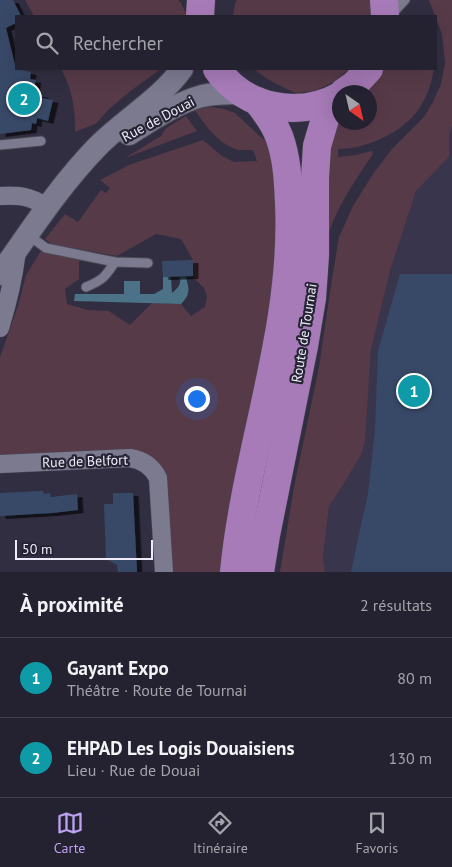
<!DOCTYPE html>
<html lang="fr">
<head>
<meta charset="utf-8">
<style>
  :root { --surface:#242230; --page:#2c2a38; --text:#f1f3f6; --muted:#a3a4ab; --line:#413f4c; --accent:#bca0f2 }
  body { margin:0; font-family:"PT Sans",sans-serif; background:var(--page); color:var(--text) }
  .compass { position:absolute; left:332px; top:85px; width:45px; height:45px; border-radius:50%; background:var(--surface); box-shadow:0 5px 20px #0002; rotate:146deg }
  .scale { position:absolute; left:15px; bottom:12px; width:138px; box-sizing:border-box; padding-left:5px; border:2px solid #eeecf8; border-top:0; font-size:14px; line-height:18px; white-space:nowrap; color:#eeecf8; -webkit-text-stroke:4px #262435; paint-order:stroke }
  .you { position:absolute; left:196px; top:398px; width:18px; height:18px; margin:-12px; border:4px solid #fff; border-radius:50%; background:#1a73e8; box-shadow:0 0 0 8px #1a73e833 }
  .badge { display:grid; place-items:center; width:32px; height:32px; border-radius:50%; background:var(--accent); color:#fff; font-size:16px; font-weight:700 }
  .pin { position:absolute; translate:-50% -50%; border:2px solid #fff; box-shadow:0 1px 5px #0006 }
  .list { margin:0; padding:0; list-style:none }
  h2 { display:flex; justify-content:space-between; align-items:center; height:65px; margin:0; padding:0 20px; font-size:21px }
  h2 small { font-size:16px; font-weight:400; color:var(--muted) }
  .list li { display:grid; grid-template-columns:32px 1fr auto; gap:15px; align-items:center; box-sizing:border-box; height:80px; padding:0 20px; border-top:1px solid var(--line) }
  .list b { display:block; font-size:19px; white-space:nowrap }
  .list p { margin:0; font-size:16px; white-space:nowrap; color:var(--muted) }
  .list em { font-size:16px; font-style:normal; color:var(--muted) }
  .icon { flex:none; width:28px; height:28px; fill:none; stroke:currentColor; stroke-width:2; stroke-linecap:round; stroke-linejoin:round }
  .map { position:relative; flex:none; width:452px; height:572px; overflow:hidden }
  .search { position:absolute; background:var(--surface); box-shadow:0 5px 20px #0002; left:15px; right:15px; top:15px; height:55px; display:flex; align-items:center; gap:12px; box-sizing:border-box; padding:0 18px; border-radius:0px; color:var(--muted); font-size:19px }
  .sheet { height:225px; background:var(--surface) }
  nav { display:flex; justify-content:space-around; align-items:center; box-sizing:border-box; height:70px; border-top:1px solid var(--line); background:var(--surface); font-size:14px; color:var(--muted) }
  nav a { display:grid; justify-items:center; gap:2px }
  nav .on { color:var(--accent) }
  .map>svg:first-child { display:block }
  .built { fill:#38354d }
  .green { fill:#573a48 }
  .water { fill:#4b7286 }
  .building { fill:#384967; filter:url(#shadow) }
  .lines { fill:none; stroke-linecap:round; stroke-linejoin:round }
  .service-casing { stroke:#4b4958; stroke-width:11 }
  .minor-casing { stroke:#4b4958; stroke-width:19 }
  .tertiary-casing { stroke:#4b4958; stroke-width:24 }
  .primary-casing { stroke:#4b4958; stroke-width:29 }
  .service { stroke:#7c7a8f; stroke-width:9 }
  .minor { stroke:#7c7a8f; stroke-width:18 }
  .tertiary { stroke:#7c7a8f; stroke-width:22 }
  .primary { stroke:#a77bb8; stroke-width:28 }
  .labels { text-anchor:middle; stroke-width:4.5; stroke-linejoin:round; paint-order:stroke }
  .street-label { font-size:14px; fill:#eeecf8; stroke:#262435 }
</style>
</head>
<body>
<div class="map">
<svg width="452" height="572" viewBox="0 0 452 572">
  <defs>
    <filter id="shadow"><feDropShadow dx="5.5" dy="3" stdDeviation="0" flood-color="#0009"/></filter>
  </defs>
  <rect width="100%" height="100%" fill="#302e40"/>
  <path class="built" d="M452,126v446h-127l-2,-15 6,-51 16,-24 17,-29 3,-12 6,-91 19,-79 26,-80 33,-34v-22z"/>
  <g class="green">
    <path d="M25,0h153l3,3 6,13h-153z"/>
    <path d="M237,0h134l1,16h-139l2,-12z"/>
    <path d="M429,0h23v126l-3,9v22l-33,34 -26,80 -19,79 -6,91 -3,12 -17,29 -16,24 -6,51 2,15h-45l14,-85 25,-120 13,-88 7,-42 14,-31 20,-32 19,-25 32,-32 9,-15 8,-18 4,-21 -3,-29z"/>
    <path d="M61,69h100l-32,23 -21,18 -11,13 -22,9c1,-22 -3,-43 -14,-63z"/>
    <path d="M254,69h95l-17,14 -18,8 -19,2 -28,-14z"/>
    <path d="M382,69h52c-6,36 -24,58 -58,72 -13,5 -24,8 -38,8v8l18,-2 16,-4 1,3c-19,28 -38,55 -47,88l3,-95 10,-36 1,11h30v-30h-8z"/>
    <path d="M210,107l14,2 11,4 28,26 7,-1 7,51 -2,110 -50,273h-56l-12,-106 -157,-11v-98l18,-51 8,-31 15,-24 38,9v19l-14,10 2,15 21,6 21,1 21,14 22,-22 29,1 10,12 14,-9 2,-11 -3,-8 -11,-11v-17l-12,-21 -25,-5 -39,22 -65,-12 -7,-5 20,-25 13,8 23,-32 5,3 4,-5 -10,-8 29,-15 74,-25 19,16 12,6 23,-1 -4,-11c-7,0 -14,1 -20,-2 -17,-7 -28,-23 -38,-38z"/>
    <path d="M186,116l11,15 -72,27 36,-22 4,-7z"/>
  </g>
  <path class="water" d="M163,277h8l1,16c6,-5 9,-8 8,-16h6c3,12 5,17 -5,27l-107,-3 1,-7h49v-13h16v13h14l9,-5z"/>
  <g class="building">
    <path d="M0,0h13l8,16h-5v7l-10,5 10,41 15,3 -1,7 6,1 -3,13 10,2 -1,3 11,2 -5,21 -11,-3 -1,6 -4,-1 -1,7 -31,4z"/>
    <path d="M193,260v16l-30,1 -1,-16z"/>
    <path d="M400,274h52v298h-101l17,-79 7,-63 3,-79z"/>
    <path d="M43,491l1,3 6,-1 1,4 26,-3 1,16 -26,3 -52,3v-23z"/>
    <path d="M113,493h20l4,79h-19l-1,-7 -11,-6 -2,-55h9z"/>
  </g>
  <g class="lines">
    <g class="service-casing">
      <g id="service">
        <path d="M392,14l13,-14"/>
        <path d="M0,145l41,-4"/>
        <path d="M28,235l18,13 69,14 33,1"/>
        <path d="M86,287c17,-7 19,-10 29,-25"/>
      </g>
    </g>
    <g class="minor-casing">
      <g id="minor">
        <path d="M0,196c20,-1 30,0 47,11"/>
        <path d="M0,328c8,-26 14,-51 17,-78"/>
        <path d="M0,464l130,-6c13,2 22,8 28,20l6,94"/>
      </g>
    </g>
    <g class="tertiary-casing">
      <g id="tertiary">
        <path d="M129,134c23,-14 47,-31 73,-38 13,-3 26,-3 39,-3"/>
        <path d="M0,274c31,-44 60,-89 98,-128 27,-27 61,-46 84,-77"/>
      </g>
    </g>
    <g class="primary-casing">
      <g id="primary">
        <path d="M384,0l1,16"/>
        <path d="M200,16l1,-16"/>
        <path d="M217,69c27,39 81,50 123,27"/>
        <path d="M344,92l10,-7 15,-16"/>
        <path d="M234,572c12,-124 61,-243 55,-369 -1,-23 -2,-45 -10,-67 -5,-13 -13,-24 -22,-35"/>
        <path d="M260,572l6,-37 38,-189 8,-48 3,-43v-77l2,-32 8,-27 13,-22"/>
      </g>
    </g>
    <use href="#service" class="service"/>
    <use href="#minor" class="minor"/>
    <use href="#tertiary" class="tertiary"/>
    <use href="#primary" class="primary"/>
  </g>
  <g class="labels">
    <g class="street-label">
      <text transform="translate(158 119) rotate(-28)" y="5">Rue de Douai</text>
      <text transform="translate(304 333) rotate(-81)" y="5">Route de Tournai</text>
      <text transform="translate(85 461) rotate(-2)" y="5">Rue de Belfort</text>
    </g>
  </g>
</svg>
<svg class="compass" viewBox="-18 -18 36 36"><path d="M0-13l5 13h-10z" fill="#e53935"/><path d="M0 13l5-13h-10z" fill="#a3a4ab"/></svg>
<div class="scale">50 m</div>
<div class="you"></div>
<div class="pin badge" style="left:414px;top:391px;background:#0f9aa8">1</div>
<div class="pin badge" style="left:24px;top:99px;background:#0f9aa8">2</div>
<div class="search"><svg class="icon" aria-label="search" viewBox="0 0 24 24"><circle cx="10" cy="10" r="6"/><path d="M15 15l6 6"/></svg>Rechercher</div>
</div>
<section class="sheet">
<h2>À proximité<small>2 résultats</small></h2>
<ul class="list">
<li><span class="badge" style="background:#0f9aa8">1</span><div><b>Gayant Expo</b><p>Théâtre · Route de Tournai</p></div><em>80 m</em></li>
<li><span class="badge" style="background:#0f9aa8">2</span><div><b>EHPAD Les Logis Douaisiens</b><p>Lieu · Rue de Douai</p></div><em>130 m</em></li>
</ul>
</section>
<nav>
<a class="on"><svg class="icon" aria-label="map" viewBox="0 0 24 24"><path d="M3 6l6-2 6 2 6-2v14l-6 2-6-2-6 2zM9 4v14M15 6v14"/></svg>Carte</a>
<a><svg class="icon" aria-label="directions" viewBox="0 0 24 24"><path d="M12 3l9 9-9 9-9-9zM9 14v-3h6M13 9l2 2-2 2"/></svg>Itinéraire</a>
<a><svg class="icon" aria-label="saved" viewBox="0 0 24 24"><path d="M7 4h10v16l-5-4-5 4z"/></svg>Favoris</a>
</nav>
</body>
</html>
